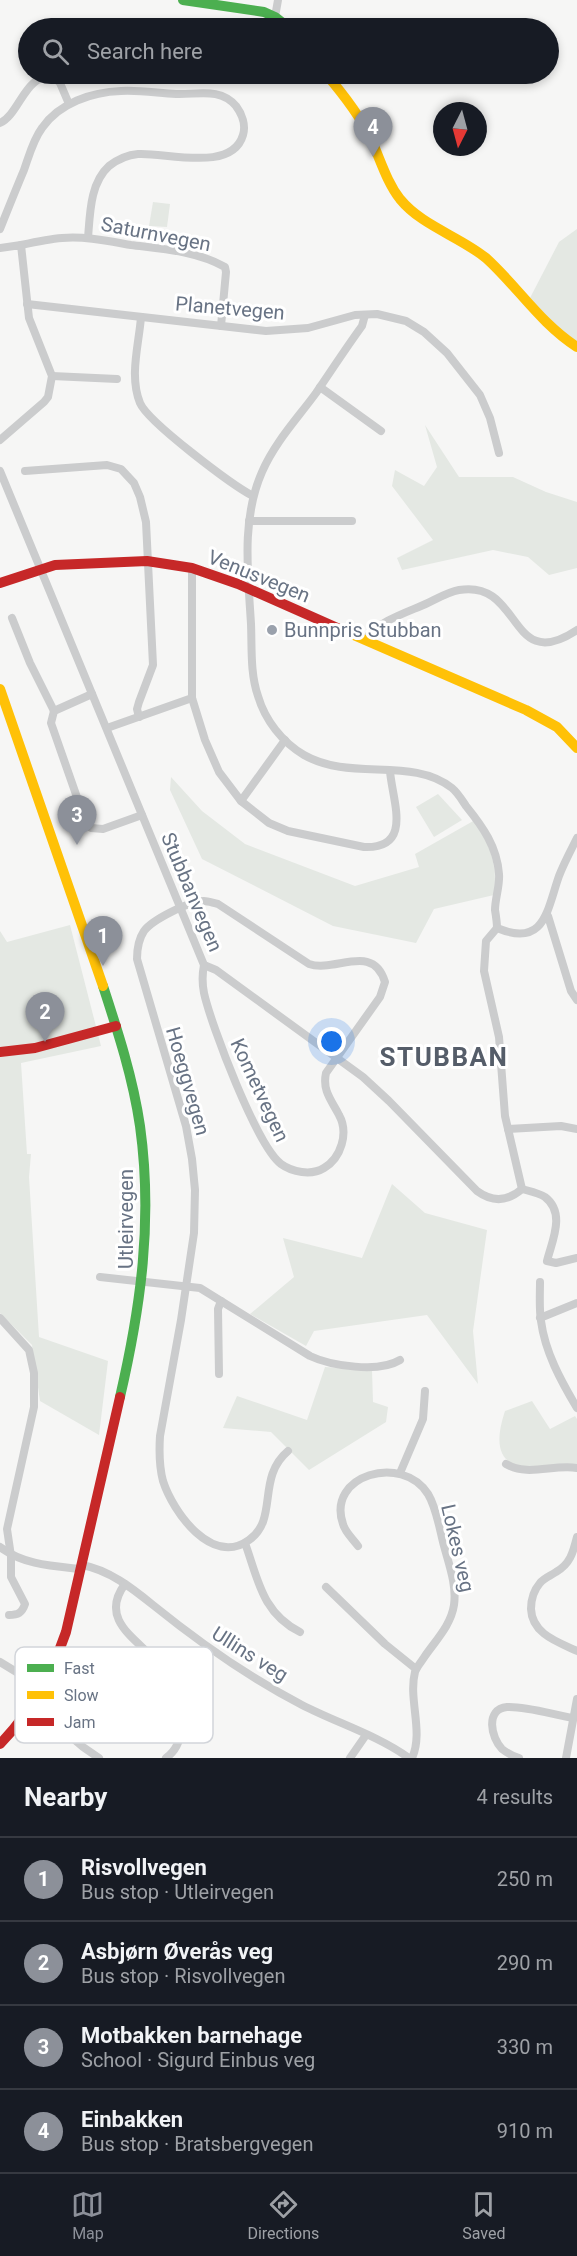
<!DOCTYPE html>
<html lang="en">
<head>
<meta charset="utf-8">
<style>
  :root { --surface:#171b24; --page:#242831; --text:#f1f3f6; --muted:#9ea1a6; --line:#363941; --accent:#8c9099 }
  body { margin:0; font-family:Roboto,sans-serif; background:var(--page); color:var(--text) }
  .compass { position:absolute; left:433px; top:102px; width:54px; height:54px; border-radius:50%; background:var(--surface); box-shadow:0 3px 9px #0003; rotate:186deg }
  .you { position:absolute; left:332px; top:1042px; width:21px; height:21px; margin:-15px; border:4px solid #fff; border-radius:50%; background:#1a73e8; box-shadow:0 0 0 9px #1a73e833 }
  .badge { display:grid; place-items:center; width:39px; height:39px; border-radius:50%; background:var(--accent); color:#fff; font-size:20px; font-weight:700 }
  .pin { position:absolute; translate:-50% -50px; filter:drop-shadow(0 2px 3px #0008) }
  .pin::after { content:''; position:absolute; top:32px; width:21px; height:18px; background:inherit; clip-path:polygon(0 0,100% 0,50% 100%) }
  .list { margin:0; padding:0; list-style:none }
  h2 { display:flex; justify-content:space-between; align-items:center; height:78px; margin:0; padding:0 24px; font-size:26px }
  h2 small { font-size:20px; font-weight:400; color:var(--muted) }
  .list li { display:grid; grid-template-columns:39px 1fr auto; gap:18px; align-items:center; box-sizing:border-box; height:84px; padding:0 24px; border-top:2px solid var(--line) }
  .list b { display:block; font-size:22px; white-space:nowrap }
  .list p { margin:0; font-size:20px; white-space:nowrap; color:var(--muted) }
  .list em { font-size:20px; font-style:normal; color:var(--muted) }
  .icon { flex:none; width:33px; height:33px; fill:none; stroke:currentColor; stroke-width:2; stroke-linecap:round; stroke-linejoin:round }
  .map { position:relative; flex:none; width:577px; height:1758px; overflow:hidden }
  .search { position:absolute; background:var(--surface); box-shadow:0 3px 9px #0003; left:18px; right:18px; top:18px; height:66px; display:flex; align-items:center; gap:15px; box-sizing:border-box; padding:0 21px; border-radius:33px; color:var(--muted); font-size:22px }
  .sheet { height:414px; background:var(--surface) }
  nav { display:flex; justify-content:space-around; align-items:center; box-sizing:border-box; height:84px; border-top:2px solid var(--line); background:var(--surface); font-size:16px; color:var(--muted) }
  nav a { display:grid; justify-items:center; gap:3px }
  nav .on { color:var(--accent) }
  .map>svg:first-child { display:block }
  .green { fill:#e4e8e3 }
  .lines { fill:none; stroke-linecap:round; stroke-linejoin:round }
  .street { stroke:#cbcccd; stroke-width:8 }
  .fast { stroke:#4caf50; stroke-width:10 }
  .slow { stroke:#ffc107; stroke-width:10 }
  .jam { stroke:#c62828; stroke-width:10 }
  .poi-dot { fill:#9aa1ac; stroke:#fff; stroke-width:2 }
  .labels { text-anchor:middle; stroke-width:6; stroke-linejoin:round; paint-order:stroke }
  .street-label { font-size:20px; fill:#687384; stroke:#fff }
  .poi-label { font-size:20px; fill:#687384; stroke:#fff; text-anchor:start }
  .district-label { font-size:26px; font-weight:bold; letter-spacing:1.5px; fill:#555d69; stroke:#fff }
  .key { fill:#fff; stroke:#d2d5da; stroke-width:1.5 }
  .key-label { font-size:16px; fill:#687384 }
</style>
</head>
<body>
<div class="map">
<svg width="577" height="1758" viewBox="0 0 577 1758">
  <rect width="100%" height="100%" fill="#f6f6f5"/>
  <g class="green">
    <path d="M153,202l17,2 -3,23 -18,-1z"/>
    <path d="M577,229v114l-21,-16 -26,-29 29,-56z"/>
    <path d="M425,425l34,52h54l33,15 31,10v66l-28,7 -21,-18 -35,-7 -91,20 -5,-12 36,-18 -41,-54 3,-16 29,16 13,-19z"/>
    <path d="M171,777l31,34 43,33 110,42 64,-19 -4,-13 60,-34c15,27 23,43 19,75l-60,14 -18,34 -83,-17 -131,-67 -32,-69z"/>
    <path d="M438,794l24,26 -28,17 -18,-30z"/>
    <path d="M70,925l31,121 -80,17 6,91h4l-2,23 10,160 69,24 -9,74 -59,-34 -8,-56 -32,-32v-382l7,11z"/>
    <path d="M392,1184l33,29 62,17 -14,101 5,53 -51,-69 -113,16 -8,15 -56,-32 44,-37 -11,-39 79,20z"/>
    <path d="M325,1367l47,3 1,32 15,5 -2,15 -77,48 -38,-38 -48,-4 14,-32 70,24z"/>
    <path d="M532,1401l18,28 25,-13 2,3v49c-47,1 -94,10 -72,-57z"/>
  </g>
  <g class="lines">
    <g class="street">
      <path d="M275,17l3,-17"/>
      <path d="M0,123c21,-10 25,-52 55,-45l5,5 9,21"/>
      <path d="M0,229c8,-20 16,-40 24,-59 5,-14 9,-30 18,-42 17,-25 50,-36 79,-37 19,-1 36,2 55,3 21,1 44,-7 60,12 6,8 10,19 7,29 -11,38 -78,17 -105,19 -11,1 -20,5 -29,12 -19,17 -19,48 -21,72"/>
      <path d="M21,245c14,-3 28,-6 41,-7 23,-2 46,3 69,7 32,4 66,6 94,22l1,5 -5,54"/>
      <path d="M0,248l21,-3 8,73 23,58 -4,21 -4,5 -44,38"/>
      <path d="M27,304l239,27 42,-3 47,-13 22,-1 29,7 18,11 23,21 33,42 10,23 9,35"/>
      <path d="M365,315l-3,11c-16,22 -31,45 -46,67 -19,26 -41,49 -54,79 -21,48 -14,101 -11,152 1,23 -1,49 7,72 7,24 24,46 46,59 47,27 108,1 148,33 6,5 10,12 14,18 17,21 31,41 33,68 1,12 -4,24 -4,36 1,6 2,12 2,18 48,20 50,-18 62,-52 5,-13 12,-26 18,-38"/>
      <path d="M141,317c-2,27 -12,59 -1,86 8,19 92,82 113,93"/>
      <path d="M52,376l65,3"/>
      <path d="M320,387l61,44"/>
      <path d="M0,471l204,494 12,5 147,107 26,24 88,90c15,11 30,11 45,-2"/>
      <path d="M25,471l82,-6 14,4 13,14 6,14 6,25 7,143 -14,37 -2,7 2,8"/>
      <path d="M249,521h103"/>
      <path d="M192,568v130l13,42 14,32 22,29 28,22 19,8 76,16c50,2 28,-47 26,-76"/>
      <path d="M12,618l18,45 24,48"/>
      <path d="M366,638c13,-16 36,-24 55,-32 12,-5 26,-14 38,-16 64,-11 49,86 118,40"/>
      <path d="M92,694l-38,17 -3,12 35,100 5,5 12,1 39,-14"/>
      <path d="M107,728l85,-30"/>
      <path d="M241,801l44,-61"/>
      <path d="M548,916l23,75 6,9"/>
      <path d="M497,928l-11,13 -2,30 15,66 6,79 17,73"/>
      <path d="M204,965c-2,10 -2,18 0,28 7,32 53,153 77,171 11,8 30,12 43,4 17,-10 25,-35 15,-53 -7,-14 -17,-24 -13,-42l54,-76 5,-15c-12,-40 -50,-9 -76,-18l-91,-60c-5,-1 -10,-3 -14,-3 -15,0 -52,19 -60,30 -6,9 -7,18 -7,28l49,167 6,33 3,31 -1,43 -13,87 -21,116c-1,16 -1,30 3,45 10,31 49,86 86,59 30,-21 7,-62 39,-89"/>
      <path d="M508,1129l53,-3 16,3"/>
      <path d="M522,1189c7,2 17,4 23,8 21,16 7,44 2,64l9,2 21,-5"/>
      <path d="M100,1277l100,11 110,68c21,10 69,17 90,4"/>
      <path d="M540,1282c0,13 -1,26 1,39 4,31 20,60 36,87"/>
      <path d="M0,1318l29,32 5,23v34l-27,122 4,27v21l14,27c-3,9 -7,11 -16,11"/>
      <path d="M540,1318l37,-15"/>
      <path d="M219,1374l-1,-65 3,-8"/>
      <path d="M506,1464c22,13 47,0 71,4"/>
      <path d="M400,1473l23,-54 2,-28"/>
      <path d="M577,1537c-4,16 -7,27 -21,35 -6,4 -12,6 -16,11 -6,7 -9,16 -9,26 1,25 27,33 46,42"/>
      <path d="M245,1543c13,36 17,70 55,89"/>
      <path d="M358,1546c-5,-7 -13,-14 -15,-22 -17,-49 59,-71 85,-30 8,13 11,32 15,48 5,20 14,42 11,63 -3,20 -18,35 -29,51 -3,5 -8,10 -10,16 -7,27 9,60 -3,86"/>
      <path d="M0,1547c24,18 52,19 81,22"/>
      <path d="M82,1565c27,5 50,23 71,40 47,38 95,72 149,100 35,18 75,30 107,53"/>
      <path d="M125,1584c-29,39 19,58 38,85 11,17 18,37 18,57 0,13 -4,24 -15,32"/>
      <path d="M326,1587l59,57 31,25"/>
      <path d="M0,1662l23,14"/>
      <path d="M34,1705l49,42 16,11"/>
      <path d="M350,1758l16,-23"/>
      <path d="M519,1758c-6,-2 -12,-5 -17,-9 -11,-11 -17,-40 5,-42 20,-1 47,8 66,11"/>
      <path d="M566,1758l11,-59"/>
    </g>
    <g class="fast">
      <path d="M183,0l81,12 11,5 14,11"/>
      <path d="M103,986c15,46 30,92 37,140 13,94 1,180 -20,271"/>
    </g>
    <g class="slow">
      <path d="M326,74c17,20 33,40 44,63 10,21 16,44 30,62 22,27 59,37 86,59 32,29 54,65 91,89"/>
      <path d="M342,630l184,80 31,17 20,21"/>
      <path d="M0,689l103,297"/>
    </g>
    <g class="jam">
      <path d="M0,583l55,-18 92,-4 45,7 46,16 104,46"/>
      <path d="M0,1052l35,-4 81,-22"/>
      <path d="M0,1744c32,-33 51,-69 66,-112l54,-235"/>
    </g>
  </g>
  <circle class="poi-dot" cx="272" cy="630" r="6"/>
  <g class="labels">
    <g class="street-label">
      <text transform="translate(156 234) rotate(11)" y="7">Saturnvegen</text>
      <text transform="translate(230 308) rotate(5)" y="7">Planetvegen</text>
      <text transform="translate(259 576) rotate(22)" y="7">Venusvegen</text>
      <text transform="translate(192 892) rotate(67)" y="7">Stubbanvegen</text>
      <text transform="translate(188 1081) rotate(74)" y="7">Hoeggvegen</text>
      <text transform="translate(260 1090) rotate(65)" y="7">Kometvegen</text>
      <text transform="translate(126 1219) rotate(-90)" y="7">Utleirvegen</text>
      <text transform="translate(458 1548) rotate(77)" y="7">Lokes veg</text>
      <text transform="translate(250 1654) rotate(32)" y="7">Ullins veg</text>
    </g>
    <g class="poi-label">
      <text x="284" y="637">Bunnpris Stubban</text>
    </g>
    <g class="district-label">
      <text x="444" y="1066">STUBBAN</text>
    </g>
  </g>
  <rect x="15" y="1647" width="198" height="96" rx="9" class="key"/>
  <rect x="27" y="1664" width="27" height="8" fill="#4caf50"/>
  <rect x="27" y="1691" width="27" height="8" fill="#ffc107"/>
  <rect x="27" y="1718" width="27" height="8" fill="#c62828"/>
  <g class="key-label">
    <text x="64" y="1674">Fast</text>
    <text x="64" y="1701">Slow</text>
    <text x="64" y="1728">Jam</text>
  </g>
</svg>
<svg class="compass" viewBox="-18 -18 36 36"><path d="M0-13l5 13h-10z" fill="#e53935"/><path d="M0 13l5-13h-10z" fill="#9ea1a6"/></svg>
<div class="you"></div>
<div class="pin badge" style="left:103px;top:966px">1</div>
<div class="pin badge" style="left:45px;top:1042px">2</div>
<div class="pin badge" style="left:77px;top:845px">3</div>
<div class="pin badge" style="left:373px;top:157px">4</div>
<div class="search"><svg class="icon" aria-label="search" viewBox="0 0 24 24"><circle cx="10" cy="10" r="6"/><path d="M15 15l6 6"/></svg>Search here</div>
</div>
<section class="sheet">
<h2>Nearby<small>4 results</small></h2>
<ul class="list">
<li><span class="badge">1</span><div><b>Risvollvegen</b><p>Bus stop · Utleirvegen</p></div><em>250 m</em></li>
<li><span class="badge">2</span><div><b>Asbjørn Øverås veg</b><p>Bus stop · Risvollvegen</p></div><em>290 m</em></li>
<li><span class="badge">3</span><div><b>Motbakken barnehage</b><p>School · Sigurd Einbus veg</p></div><em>330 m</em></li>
<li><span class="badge">4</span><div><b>Einbakken</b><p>Bus stop · Bratsbergvegen</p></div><em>910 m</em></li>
</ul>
</section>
<nav>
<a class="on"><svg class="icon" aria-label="map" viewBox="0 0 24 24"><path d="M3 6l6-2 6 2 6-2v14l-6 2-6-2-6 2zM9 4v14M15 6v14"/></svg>Map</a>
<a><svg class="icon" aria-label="directions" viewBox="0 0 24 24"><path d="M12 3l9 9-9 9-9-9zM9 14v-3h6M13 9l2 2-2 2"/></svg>Directions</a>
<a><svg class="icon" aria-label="saved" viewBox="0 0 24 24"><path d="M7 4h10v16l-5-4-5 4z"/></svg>Saved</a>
</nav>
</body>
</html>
